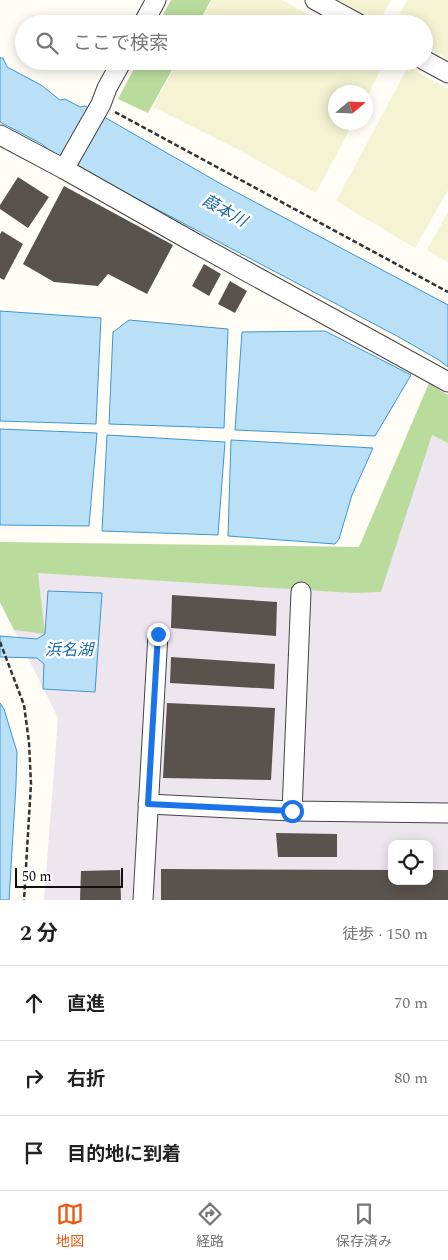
<!DOCTYPE html>
<html lang="ja">
<head>
<meta charset="utf-8">
<style>
  :root { --surface:#fff; --page:#f6f6f6; --text:#222; --muted:#767676; --line:#e0e0e0; --accent:#ea580c }
  body { margin:0; font-family:Spectral,"Noto Sans JP",serif; background:var(--page); color:var(--text) }
  .controls { position:absolute; right:15px; bottom:15px; display:grid; overflow:hidden; border-radius:10px; box-shadow:0 2px 12px #0003 }
  .controls button { width:45px; height:45px; display:grid; place-items:center; padding:0; border:0; border-bottom:1px solid var(--line); background:var(--surface); color:var(--text); font:25px sans-serif }
  .compass { position:absolute; left:328px; top:85px; width:45px; height:45px; border-radius:50%; background:var(--surface); box-shadow:0 2px 12px #0003; rotate:71deg }
  .scale { position:absolute; left:15px; bottom:12px; width:108px; box-sizing:border-box; padding-left:5px; border:2px solid #111; border-top:0; font-size:14px; line-height:18px; white-space:nowrap; color:#111; -webkit-text-stroke:4px #fff; paint-order:stroke }
  .stop { position:absolute; width:15px; height:15px; margin:-11px; border:4px solid #1a73e8; border-radius:50%; background:#fff }
  .stop.end { background:#1a73e8; border-color:#fff; box-shadow:0 1px 5px #0008 }
  .list { margin:0; padding:0; list-style:none }
  h2 { display:flex; justify-content:space-between; align-items:center; height:65px; margin:0; padding:0 20px; font-size:21px }
  h2 small { font-size:16px; font-weight:400; color:var(--muted) }
  .list li { display:grid; grid-template-columns:32px 1fr auto; gap:15px; align-items:center; box-sizing:border-box; height:75px; padding:0 20px; border-top:1px solid var(--line) }
  .list b { display:block; font-size:19px; white-space:nowrap }
  .list em { font-size:16px; font-style:normal; color:var(--muted) }
  .icon { flex:none; width:28px; height:28px; fill:none; stroke:currentColor; stroke-width:2; stroke-linecap:round; stroke-linejoin:round }
  .map { position:relative; flex:none; width:448px; height:900px; overflow:hidden }
  .search { position:absolute; background:var(--surface); box-shadow:0 2px 12px #0003; left:15px; right:15px; top:15px; height:55px; display:flex; align-items:center; gap:12px; box-sizing:border-box; padding:0 18px; border-radius:28px; color:var(--muted); font-size:19px }
  .sheet { height:290px; background:var(--surface) }
  nav { display:flex; justify-content:space-around; align-items:center; box-sizing:border-box; height:70px; border-top:1px solid var(--line); background:var(--surface); font-size:14px; color:var(--muted) }
  nav a { display:grid; justify-items:center; gap:2px }
  nav .on { color:var(--accent) }
  .map>svg:first-child { display:block }
  .industrial { fill:#eee6ef; fill-rule:evenodd }
  .farmland { fill:#f6f3d4 }
  .forest { fill:#b9dc9c }
  .water { fill:#b9e0f7; stroke:#3f96cf }
  .building { fill:#5a524d }
  .lines { fill:none; stroke-linecap:round; stroke-linejoin:round }
  .minor-casing { stroke:#444; stroke-width:21 }
  .path { stroke:#333; stroke-width:2.5; stroke-dasharray:5 2.5; stroke-linecap:butt }
  .minor { stroke:#fff; stroke-width:19 }
  .route { stroke:#1a73e8; stroke-width:6 }
  .labels { text-anchor:middle; stroke-width:5; stroke-linejoin:round; paint-order:stroke }
  .water-label { font-size:16px; font-style:italic; fill:#1768a6; stroke:#fff }
</style>
</head>
<body>
<div class="map">
<svg width="448" height="900" viewBox="0 0 448 900">
  <rect width="100%" height="100%" fill="#fffdf5"/>
  <path class="industrial" d="M445,405l3,2v493h-404l14,-182 -58,-116v-58l377,21zM392,844h37v37h-37z"/>
  <g class="farmland">
    <path d="M212,0h70l43,24h-126z"/>
    <path d="M334,0h57l-13,24h-2z"/>
    <path d="M407,0h41v59l-24,-13v-22h-29z"/>
    <path d="M178,61h207l-19,38v-7h-30v30l17,1 -37,70 -77,-43 -86,-43z"/>
    <path d="M408,67l40,22v101l-33,58 -79,-47z"/>
    <path d="M448,212v50l-21,-12z"/>
  </g>
  <g class="forest">
    <path d="M171,0h40l-13,24h-40z"/>
    <path d="M138,61h39l-29,52 -30,-14z"/>
    <path d="M429,383l19,12v48l-16,-8 -51,157 -27,1 -316,-20 7,61 -31,-4 -14,-28v-60l359,5z"/>
  </g>
  <g class="water">
    <path d="M0,58h3l4,9 34,18 19,15 5,-1 15,8 5,-1 136,78 227,121v62l-9,-7 -42,-24 -343,-181 -12,-11 -42,-22z"/>
    <path d="M0,311l101,7 -5,106 -96,-3z"/>
    <path d="M129,320l99,9 -4,99 -115,-4 4,-92z"/>
    <path d="M325,331l86,44 -36,61 -140,-6 7,-98z"/>
    <path d="M0,429l97,4 -8,93 -89,-1z"/>
    <path d="M107,435l118,7 -7,93 -116,-4z"/>
    <path d="M231,440l142,8 -21,47 -13,44 -4,5 -107,-8z"/>
    <path d="M48,591l54,2 -7,99 -52,-3 1,-25 -7,-6 -37,-1v-21l37,3 8,-5z"/>
    <path d="M0,703l4,6 13,43 -1,33 -7,115h-9z"/>
  </g>
  <g class="building">
    <path d="M18,177l31,20 -21,31 -28,-19v-4z"/>
    <path d="M64,186l109,59 -26,49 -39,-20 -10,12 -44,-4 -31,-18z"/>
    <path d="M2,231l21,13 -19,36 -4,-2v-44z"/>
    <path d="M204,264l17,10 -12,22 -17,-10z"/>
    <path d="M230,281l17,10 -12,22 -17,-9z"/>
    <path d="M172,595l105,7 -1,34 -105,-8z"/>
    <path d="M171,657l104,7 -1,25 -104,-6z"/>
    <path d="M167,703l108,5 -4,72 -108,-2z"/>
    <path d="M276,833l61,1v23h-59z"/>
    <path d="M161,869l231,1v11h37v-11h19v30h-287z"/>
    <path d="M120,870l1,30h-41l1,-29z"/>
  </g>
  <g class="lines">
    <g class="minor-casing">
      <g id="minor">
        <path d="M315,0l44,24"/>
        <path d="M143,24l13,-24"/>
        <path d="M424,60l24,13"/>
        <path d="M0,135l64,34 129,73 255,140"/>
        <path d="M64,169l37,-65 6,-16 15,-27"/>
        <path d="M148,804l144,7 156,2"/>
        <path d="M292,811l9,-219"/>
        <path d="M143,900l15,-266"/>
      </g>
    </g>
    <g class="path">
      <path d="M115,112l333,180"/>
      <path d="M0,642l24,63 5,37 2,42 -7,116"/>
    </g>
    <use href="#minor" class="minor"/>
  </g>
  <g class="lines">
    <path class="route" d="M158,634l-10,170 144,7"/>
  </g>
  <g class="labels">
    <g class="water-label">
      <text transform="translate(225 210) rotate(29)" y="6">葭本川</text>
      <text x="69" y="655">浜名湖</text>
    </g>
  </g>
</svg>
<div class="controls">
<button><svg class="icon" aria-label="locate" viewBox="0 0 24 24"><circle cx="12" cy="12" r="6"/><path d="M12 2v4M12 18v4M2 12h4M18 12h4"/></svg></button>
</div>
<svg class="compass" viewBox="-18 -18 36 36"><path d="M0-13l5 13h-10z" fill="#e53935"/><path d="M0 13l5-13h-10z" fill="#767676"/></svg>
<div class="scale">50 m</div>
<div class="stop" style="left:292px;top:811px"></div>
<div class="stop end" style="left:158px;top:634px"></div>
<div class="search"><svg class="icon" aria-label="search" viewBox="0 0 24 24"><circle cx="10" cy="10" r="6"/><path d="M15 15l6 6"/></svg>ここで検索</div>
</div>
<section class="sheet">
<h2>2 分<small>徒歩 · 150 m</small></h2>
<ul class="list">
<li><svg class="icon" aria-label="ahead" viewBox="0 0 24 24"><path d="M12 20V5M6 11l6-6 6 6"/></svg><div><b>直進</b></div><em>70 m</em></li>
<li><svg class="icon" aria-label="right" viewBox="0 0 24 24"><path d="M7 20v-9h11M14 6l5 5-5 5"/></svg><div><b>右折</b></div><em>80 m</em></li>
<li><svg class="icon" aria-label="arrive" viewBox="0 0 24 24"><path d="M6 21V4h12l-3 4 3 4H6"/></svg><div><b>目的地に到着</b></div></li>
</ul>
</section>
<nav>
<a class="on"><svg class="icon" aria-label="map" viewBox="0 0 24 24"><path d="M3 6l6-2 6 2 6-2v14l-6 2-6-2-6 2zM9 4v14M15 6v14"/></svg>地図</a>
<a><svg class="icon" aria-label="directions" viewBox="0 0 24 24"><path d="M12 3l9 9-9 9-9-9zM9 14v-3h6M13 9l2 2-2 2"/></svg>経路</a>
<a><svg class="icon" aria-label="saved" viewBox="0 0 24 24"><path d="M7 4h10v16l-5-4-5 4z"/></svg>保存済み</a>
</nav>
</body>
</html>
